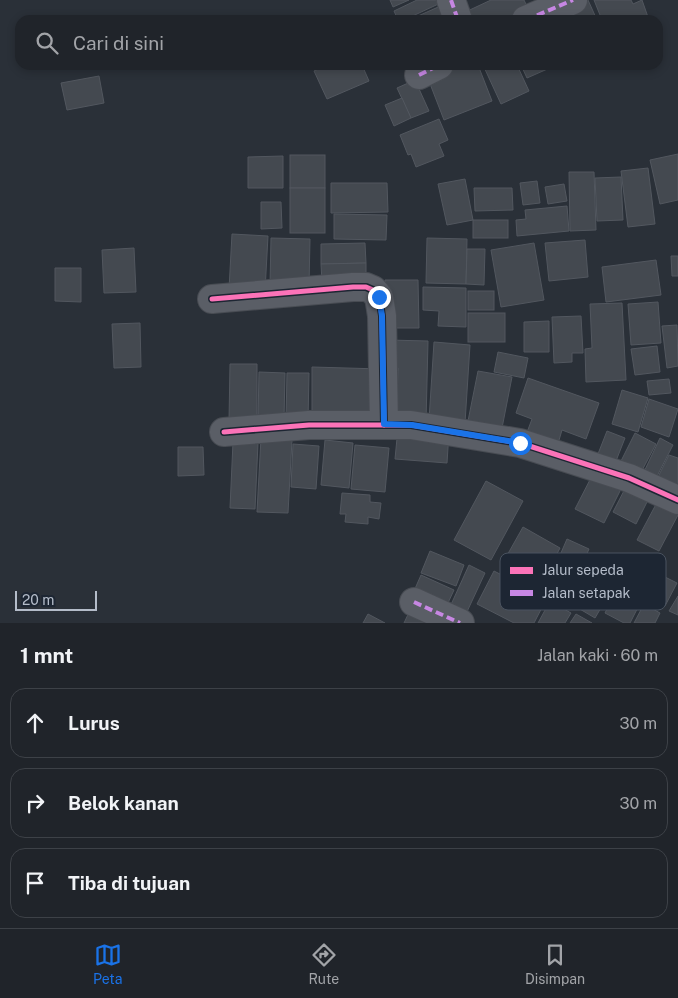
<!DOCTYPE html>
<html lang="id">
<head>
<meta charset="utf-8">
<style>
  :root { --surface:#20242a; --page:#2d3036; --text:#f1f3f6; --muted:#a2a4a8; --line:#3d4147; --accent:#1a73e8 }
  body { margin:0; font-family:"Public Sans",sans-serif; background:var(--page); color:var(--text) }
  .scale { position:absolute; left:15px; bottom:12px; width:82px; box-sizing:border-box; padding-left:5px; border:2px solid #b4bcc9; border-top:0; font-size:14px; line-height:18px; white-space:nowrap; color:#b4bcc9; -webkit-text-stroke:4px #1d2633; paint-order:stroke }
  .stop { position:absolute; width:15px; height:15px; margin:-11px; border:4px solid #1a73e8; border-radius:50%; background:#fff }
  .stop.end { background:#1a73e8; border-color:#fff; box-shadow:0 1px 5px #0008 }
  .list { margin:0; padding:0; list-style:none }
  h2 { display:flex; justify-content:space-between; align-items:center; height:65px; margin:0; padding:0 20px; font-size:21px }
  h2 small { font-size:16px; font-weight:400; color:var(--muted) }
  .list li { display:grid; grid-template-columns:32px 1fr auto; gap:15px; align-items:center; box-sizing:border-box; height:70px; margin:0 10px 10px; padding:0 10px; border:1px solid var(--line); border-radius:15px }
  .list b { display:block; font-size:19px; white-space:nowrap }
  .list em { font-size:16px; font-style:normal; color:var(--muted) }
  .icon { flex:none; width:28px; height:28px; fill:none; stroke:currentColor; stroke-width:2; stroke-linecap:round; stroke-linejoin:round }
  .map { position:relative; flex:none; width:678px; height:623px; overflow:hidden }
  .search { position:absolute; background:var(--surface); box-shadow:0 2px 8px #0003; left:15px; right:15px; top:15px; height:55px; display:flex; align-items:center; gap:12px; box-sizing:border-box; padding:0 18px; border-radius:15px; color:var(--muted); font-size:19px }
  .sheet { height:305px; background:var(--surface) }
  nav { display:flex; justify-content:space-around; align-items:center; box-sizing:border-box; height:70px; border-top:1px solid var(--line); background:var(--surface); font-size:14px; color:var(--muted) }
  nav a { display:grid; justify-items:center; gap:2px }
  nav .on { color:var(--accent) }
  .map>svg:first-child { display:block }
  .building { fill:#444950; stroke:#52575f }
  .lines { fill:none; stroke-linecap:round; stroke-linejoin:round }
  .minor-casing { stroke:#484c53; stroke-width:30 }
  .minor { stroke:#5a5e66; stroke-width:28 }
  .quiet { stroke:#c787e3; stroke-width:4; stroke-dasharray:8 4; stroke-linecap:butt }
  .cycleway-casing { stroke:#1d2633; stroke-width:8 }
  .cycleway { stroke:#fb73b8; stroke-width:5 }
  .route { stroke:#1a73e8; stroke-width:6 }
  .key { fill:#1d2633; stroke:#4a5360; stroke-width:1 }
  .key-label { font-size:14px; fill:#b4bcc9 }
</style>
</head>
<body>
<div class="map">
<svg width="678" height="623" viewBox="0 0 678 623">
  <rect width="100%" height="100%" fill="#2a3038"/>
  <g class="building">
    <path d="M390,0h19l-16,7z"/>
    <path d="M417,0h30l-43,20h-6l-4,-9z"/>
    <path d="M491,0h33l7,15 -11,5h-58l-3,-5z"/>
    <path d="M578,0h10l9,20h-33l-5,-13z"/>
    <path d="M594,0h37l2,4 9,-4 7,20h-47z"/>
    <path d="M445,4l8,16h-44z"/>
    <path d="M327,65h35l7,16 -42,18 -13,-28z"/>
    <path d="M454,65h24l14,36 -48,19 -17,-44z"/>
    <path d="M483,65h34l12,26 -28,13z"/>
    <path d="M521,65h30l1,2 -25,11z"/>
    <path d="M99,76l5,27 -37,7 -6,-27z"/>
    <path d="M415,80l14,31 -18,7 -14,-30z"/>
    <path d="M402,98l9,20 -17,8 -9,-21z"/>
    <path d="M439,119l9,21 -9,4 5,12 -28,11 -5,-13 -3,1 -8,-20z"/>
    <path d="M678,154v46l-18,4 -10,-44z"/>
    <rect x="290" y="155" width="35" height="33"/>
    <path d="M283,156v32h-35v-31z"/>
    <path d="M648,168l7,56 -27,3 -7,-56z"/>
    <path d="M569,172h25l2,58 -26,1z"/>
    <path d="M621,177l2,43 -26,1 -2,-43z"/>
    <path d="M465,179l8,41 -26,5 -9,-41z"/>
    <path d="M537,181l3,22 -17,2 -3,-22z"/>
    <path d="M331,183h56l1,29 -57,1z"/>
    <path d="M564,184l3,17 -19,3 -3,-17z"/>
    <rect x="290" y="188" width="35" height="45"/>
    <path d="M474,188h38l1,22 -38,1z"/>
    <path d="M261,202h20l1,26 -21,1z"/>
    <path d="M567,206l2,25 -52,5 -1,-16 10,-1 -1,-9z"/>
    <path d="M334,214l53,1 -1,25 -52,-1z"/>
    <rect x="473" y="220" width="35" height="18"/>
    <path d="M232,234l36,2 -3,55 -36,-2z"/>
    <path d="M271,238l39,1 -1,47 -39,-1z"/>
    <path d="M427,238l40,1 -1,45 -40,-1z"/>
    <path d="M585,240l3,37 -39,4 -4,-38z"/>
    <path d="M365,243l1,20 -45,1v-20z"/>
    <path d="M534,243l10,57 -43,7 -10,-57z"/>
    <path d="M134,248l2,44 -32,1 -2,-43z"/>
    <path d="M467,249h18l-1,36 -18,-1z"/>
    <path d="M671,256h7v20h-6z"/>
    <path d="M656,260l5,35 -55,7 -4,-35z"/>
    <path d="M366,263v18l-44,1 -1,-18z"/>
    <path d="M55,268h26v34l-26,-1z"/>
    <path d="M385,280h33l1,48h-32z"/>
    <path d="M423,287l43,1v39l-28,-1 1,-15 -16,-1z"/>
    <rect x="468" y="291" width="26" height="19"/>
    <path d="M658,302l3,41 -30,2 -3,-41z"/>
    <path d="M622,303l4,77 -40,2 -1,-33 7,-1 -2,-44z"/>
    <rect x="468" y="313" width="37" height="29"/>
    <path d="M581,316l2,37h-11v9l-18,1 -2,-46z"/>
    <path d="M549,321v31h-25v-30z"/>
    <path d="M140,323l1,44 -27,1 -2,-44z"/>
    <path d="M677,325l1,41 -11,2 -5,-42z"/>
    <path d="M388,340l40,1 -2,81 -37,-2 8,-18 1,-34h-11z"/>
    <path d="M434,342l36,3 -5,78 -36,-3z"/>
    <path d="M657,346l3,26 -25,3 -4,-26z"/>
    <path d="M498,352l30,6 -4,20 -30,-6z"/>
    <path d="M230,364h27v57h-28z"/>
    <path d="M312,367l69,2v43l-69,-1z"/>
    <path d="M478,371l34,6 -10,51 -34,-7z"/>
    <path d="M259,372l26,1 -1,46h-26z"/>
    <path d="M287,373h22l-1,48 -22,-1z"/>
    <path d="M528,378l71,25 -13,36 -24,-9 -5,17 -31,-12 6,-16 -16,-6z"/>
    <path d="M669,379l2,14 -22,2 -2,-14z"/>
    <path d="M622,390l26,8 -10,34 -26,-8z"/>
    <path d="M649,399l29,10 -9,28 -28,-10z"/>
    <path d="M398,428l51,4 -2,31 -52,-4z"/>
    <path d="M607,431l18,7 -11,28 -18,-7z"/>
    <path d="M635,433l21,11 -18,34 -20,-11z"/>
    <path d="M261,438l31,2 -4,73 -31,-1z"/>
    <path d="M660,438l13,7 -19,37 -12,-6z"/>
    <path d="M325,440l28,3 -4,45 -28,-3z"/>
    <path d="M233,442l25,1 -3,66 -25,-1z"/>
    <path d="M293,444l26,2 -3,43 -25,-2z"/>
    <path d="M355,445l34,3 -4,44 -34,-3z"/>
    <path d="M178,447h25l1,28 -26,1z"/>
    <path d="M669,455l9,3v34l-20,-15z"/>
    <path d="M596,468l28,15 -20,40 -29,-14z"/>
    <path d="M486,481l37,20 -32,59 -37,-20z"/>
    <path d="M629,481l23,11 -16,32 -23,-12z"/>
    <path d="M342,493l28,2v7l11,1 -2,16 -11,-2v7l-23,-2 1,-8h-6z"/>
    <path d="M662,493l16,9v13l-19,36 -22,-11z"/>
    <path d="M523,527l37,21 -17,32 -38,-21z"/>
    <path d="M567,539l22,10 -19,43 -22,-9z"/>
    <path d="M430,551l34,14 -8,21 -35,-13z"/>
    <path d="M632,560l24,12 -26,51h-6l-19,-10z"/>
    <path d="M469,565l16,8 -20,43 -16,-7z"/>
    <path d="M494,571l31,16 3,-6 22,11 -16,31h-20l-37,-19z"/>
    <path d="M659,574l18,9 -12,23 -18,-9z"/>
    <path d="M421,575l33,15 -7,15 -33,-14z"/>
    <path d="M582,589l23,12 -10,17 -22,-13z"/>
    <path d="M678,596v19l-9,-4z"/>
    <path d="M550,601l21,12 -6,10h-27z"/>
    <path d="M644,604l16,9 -5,10h-21z"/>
    <path d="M412,606l17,17h-25z"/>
    <path d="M368,614l17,9h-22z"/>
    <path d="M576,614l16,9h-22z"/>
  </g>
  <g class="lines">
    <g class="minor-casing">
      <g id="minor">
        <path d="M451,0l7,20"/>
        <path d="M526,20l47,-20"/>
        <path d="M419,75l20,-10"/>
        <path d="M212,299l141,-12h13l7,3 6,7 3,19 2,109"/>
        <path d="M224,432l85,-7h102l109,18 109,35 49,22"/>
        <path d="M414,602l46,21"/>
      </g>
    </g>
    <use href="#minor" class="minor"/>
    <g class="quiet">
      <path d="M451,0l7,20"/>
      <path d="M526,20l47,-20"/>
      <path d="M419,75l20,-10"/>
      <path d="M414,602l46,21"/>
    </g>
    <g class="cycleway-casing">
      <g id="cycleway">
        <path d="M212,299l141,-12h13l7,3 6,7 3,19 2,109"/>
        <path d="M224,432l85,-7h102l109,18 109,35 49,22"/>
      </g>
    </g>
    <use href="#cycleway" class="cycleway"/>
  </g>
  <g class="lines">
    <path class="route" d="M379,297l3,19 2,108 28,1 108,18"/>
  </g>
  <rect x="500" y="553" width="166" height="57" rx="8" class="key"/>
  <rect x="510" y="567" width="23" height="7" fill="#fb73b8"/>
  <rect x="510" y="590" width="23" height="6" fill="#c787e3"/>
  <g class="key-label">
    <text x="542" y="575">Jalur sepeda</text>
    <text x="542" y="598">Jalan setapak</text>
  </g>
</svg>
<div class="scale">20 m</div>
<div class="stop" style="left:520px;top:443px"></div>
<div class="stop end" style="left:379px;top:297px"></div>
<div class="search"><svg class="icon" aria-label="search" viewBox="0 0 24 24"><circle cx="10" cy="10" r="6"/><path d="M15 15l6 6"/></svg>Cari di sini</div>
</div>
<section class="sheet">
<h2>1 mnt<small>Jalan kaki · 60 m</small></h2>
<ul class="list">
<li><svg class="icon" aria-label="ahead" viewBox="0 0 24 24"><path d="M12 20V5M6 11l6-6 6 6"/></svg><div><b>Lurus</b></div><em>30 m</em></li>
<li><svg class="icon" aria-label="right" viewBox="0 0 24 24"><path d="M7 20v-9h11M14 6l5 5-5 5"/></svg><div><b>Belok kanan</b></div><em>30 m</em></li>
<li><svg class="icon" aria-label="arrive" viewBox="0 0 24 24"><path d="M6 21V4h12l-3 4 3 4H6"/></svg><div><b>Tiba di tujuan</b></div></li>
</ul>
</section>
<nav>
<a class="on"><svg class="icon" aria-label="map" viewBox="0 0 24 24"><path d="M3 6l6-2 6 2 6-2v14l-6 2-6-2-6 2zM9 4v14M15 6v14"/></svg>Peta</a>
<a><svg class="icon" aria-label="directions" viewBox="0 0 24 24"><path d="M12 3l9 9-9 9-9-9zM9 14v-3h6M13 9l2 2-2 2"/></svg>Rute</a>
<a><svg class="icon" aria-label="saved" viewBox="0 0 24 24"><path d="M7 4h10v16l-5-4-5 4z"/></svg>Disimpan</a>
</nav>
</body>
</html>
